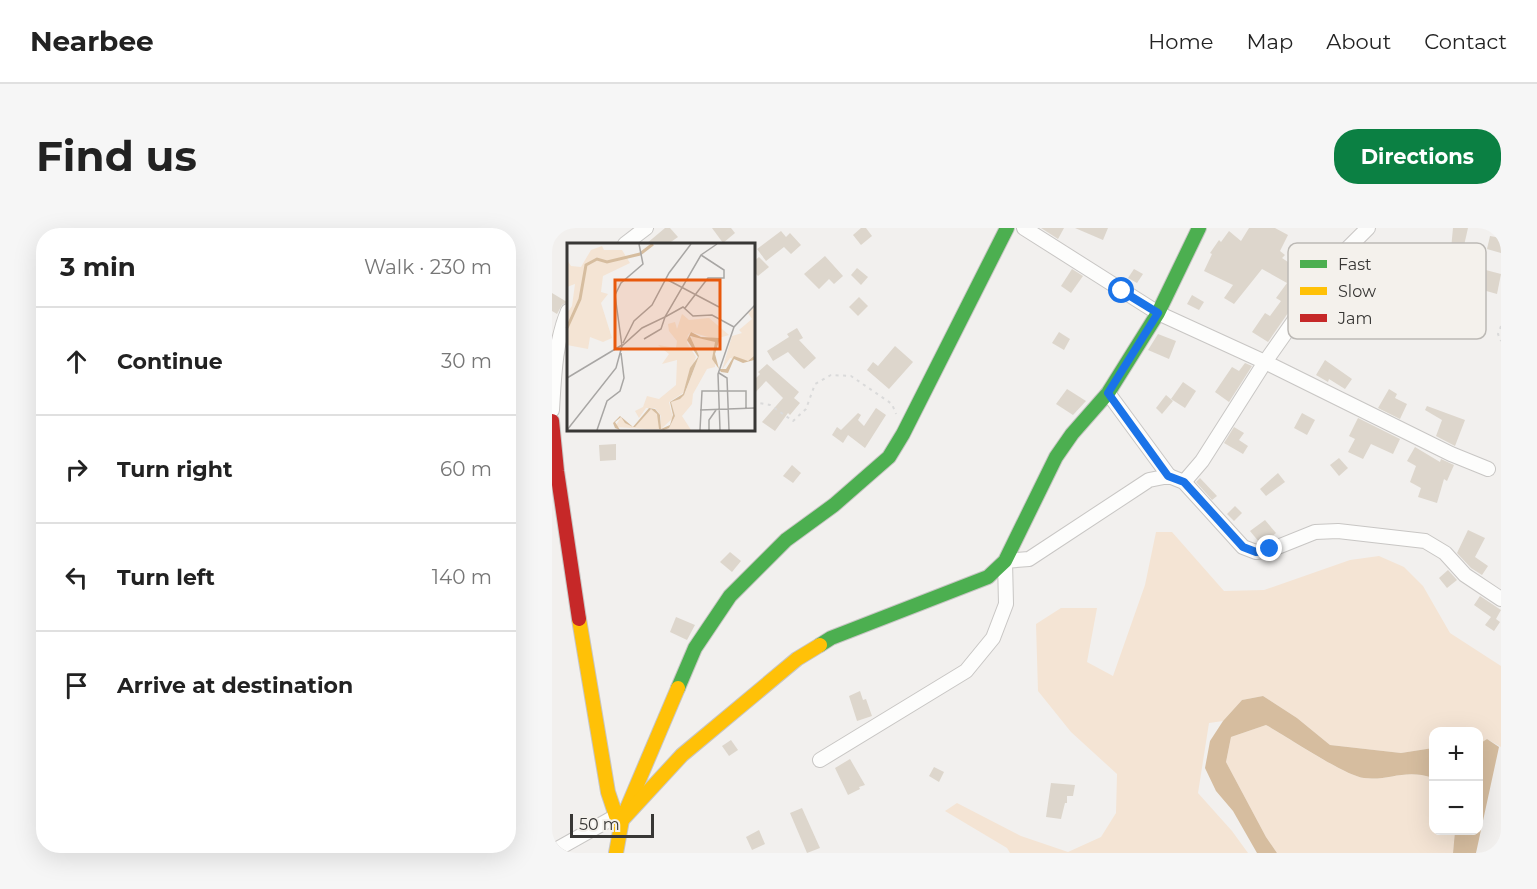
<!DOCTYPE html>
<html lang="en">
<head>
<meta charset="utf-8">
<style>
  :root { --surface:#fff; --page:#f6f6f6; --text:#222; --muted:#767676; --line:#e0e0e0; --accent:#0b8043 }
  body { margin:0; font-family:Montserrat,sans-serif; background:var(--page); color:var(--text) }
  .controls { position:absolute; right:18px; bottom:18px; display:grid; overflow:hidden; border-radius:12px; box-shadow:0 6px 24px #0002 }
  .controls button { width:54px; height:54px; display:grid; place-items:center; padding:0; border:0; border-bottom:2px solid var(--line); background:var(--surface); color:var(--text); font:30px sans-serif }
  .scale { position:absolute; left:18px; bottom:15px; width:84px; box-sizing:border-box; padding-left:6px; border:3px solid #383735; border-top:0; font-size:16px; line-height:21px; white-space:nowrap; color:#383735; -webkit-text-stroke:4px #f4f1ec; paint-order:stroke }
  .stop { position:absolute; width:18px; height:18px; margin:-14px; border:4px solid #1a73e8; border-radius:50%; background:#fff }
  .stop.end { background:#1a73e8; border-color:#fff; box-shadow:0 2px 6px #0008 }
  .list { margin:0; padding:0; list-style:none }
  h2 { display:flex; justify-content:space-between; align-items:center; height:78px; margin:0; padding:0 24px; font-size:26px }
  h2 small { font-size:20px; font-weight:400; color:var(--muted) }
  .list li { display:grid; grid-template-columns:39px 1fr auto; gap:18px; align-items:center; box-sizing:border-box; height:108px; padding:0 24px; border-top:2px solid var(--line) }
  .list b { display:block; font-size:22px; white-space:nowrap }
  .list em { font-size:20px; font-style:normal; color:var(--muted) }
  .icon { flex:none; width:33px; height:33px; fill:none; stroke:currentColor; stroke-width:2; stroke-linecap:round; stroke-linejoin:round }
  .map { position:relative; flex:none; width:949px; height:625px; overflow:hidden; border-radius:24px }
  header { display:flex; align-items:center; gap:36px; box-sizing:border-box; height:84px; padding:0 30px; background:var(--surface); border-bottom:2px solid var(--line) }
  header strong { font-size:28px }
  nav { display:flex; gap:33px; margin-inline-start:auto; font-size:21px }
  .intro { display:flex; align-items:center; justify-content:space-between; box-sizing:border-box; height:144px; padding:0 36px }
  h1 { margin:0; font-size:42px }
  .button { padding:15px 27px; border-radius:24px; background:var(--accent); color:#fff; font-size:21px; font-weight:700 }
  main { display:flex; gap:36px; padding:0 36px }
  aside { flex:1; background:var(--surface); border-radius:24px; box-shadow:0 6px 24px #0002 }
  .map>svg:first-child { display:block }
  .green { fill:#f4e4d4 }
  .water { fill:#d6bd9f }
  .building { fill:#ddd6cc }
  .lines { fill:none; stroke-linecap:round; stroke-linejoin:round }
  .street-casing { stroke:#c8c6c4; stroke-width:16 }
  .fast-casing { stroke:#c8c6c4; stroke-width:16 }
  .slow-casing { stroke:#c8c6c4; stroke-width:16 }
  .jam-casing { stroke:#c8c6c4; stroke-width:16 }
  .path { stroke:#dadada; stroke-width:2; stroke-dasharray:3 4.5; stroke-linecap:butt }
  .street { stroke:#fdfdfc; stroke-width:14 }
  .fast { stroke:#4caf50; stroke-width:14 }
  .slow { stroke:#ffc107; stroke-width:14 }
  .jam { stroke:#c62828; stroke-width:14 }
  .route { stroke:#1a73e8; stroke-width:8 }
  .inset-river { fill:none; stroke:#d6bd9f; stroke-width:3 }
  .inset-road { fill:none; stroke:#a8a6a4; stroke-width:1.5 }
  .view { fill:#e8590c; fill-opacity:0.15; stroke:#e8590c; stroke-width:3 }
  .inset-edge { fill:none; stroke:#383735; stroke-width:3 }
  .key { fill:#f4f1ec; stroke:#bcb9b5; stroke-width:1.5 }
  .key-label { font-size:16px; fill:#383735 }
</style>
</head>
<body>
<header>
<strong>Nearbee</strong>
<nav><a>Home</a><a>Map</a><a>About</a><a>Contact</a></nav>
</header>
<div class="intro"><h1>Find us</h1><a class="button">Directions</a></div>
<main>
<aside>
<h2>3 min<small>Walk · 230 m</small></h2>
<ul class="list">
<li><svg class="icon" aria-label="ahead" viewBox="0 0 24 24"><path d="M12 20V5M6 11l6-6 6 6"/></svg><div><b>Continue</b></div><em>30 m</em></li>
<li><svg class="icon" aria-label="right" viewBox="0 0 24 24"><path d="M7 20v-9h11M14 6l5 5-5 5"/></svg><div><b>Turn right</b></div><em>60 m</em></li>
<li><svg class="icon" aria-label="left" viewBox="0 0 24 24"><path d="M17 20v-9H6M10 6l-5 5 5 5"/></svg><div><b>Turn left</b></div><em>140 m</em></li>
<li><svg class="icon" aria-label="arrive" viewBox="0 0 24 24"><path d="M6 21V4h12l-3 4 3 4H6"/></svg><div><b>Arrive at destination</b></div></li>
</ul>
</aside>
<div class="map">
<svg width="949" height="625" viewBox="0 0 949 625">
  <rect width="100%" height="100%" fill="#f2f0ee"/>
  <g class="green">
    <path d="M604,304h16l52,59 40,-1 86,-30 29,-4 25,11 19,19 27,47 51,33v81l-14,-8 -8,5v-13h-45l-1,17 -32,5 -71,-8 -33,-27 -34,-22 -21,4 -19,21 -14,2 -11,70 34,38 16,22h-238l-3,-5 -62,-37 12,-8 64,33 47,16 33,-15 15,-24 1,-39 -46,-42 -33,-41 -2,-67 25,-16h36l-10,54 26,14 32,-91z"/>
    <path d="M714,497c19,11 79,51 98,53 26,3 42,-10 69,0l1,52 21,1 -2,22h-176l-11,-16 -40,-75 5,-25z"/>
  </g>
  <g class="water">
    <path d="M711,468l34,22 33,27 71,8 32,-5v30c-28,-10 -43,3 -69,0 -19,-2 -78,-42 -98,-53l-35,12 -5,25 40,75 11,16h-20l-24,-42 -17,-20 -11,-23 5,-27 13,-20 19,-21z"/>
    <path d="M935,511l12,8 -23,106h-23l2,-22 24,-1v-86z"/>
  </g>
  <g class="building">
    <path d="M113,0h5l8,9 -10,7h-22z"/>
    <path d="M160,0h19l4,5 -12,10z"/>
    <path d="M309,0h5l6,8 -11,9 -8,-10z"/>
    <path d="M489,0h23l-6,11z"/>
    <path d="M523,0h33l-5,12z"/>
    <path d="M697,0h26l13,7 -8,16 5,4 -3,3 18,12 -3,5 7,4 -3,5 5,3 -38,55 -16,-10 13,-19 5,3 11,-15 -5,-3 11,-15 -25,-14 -28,35 -10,-6 9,-13 -29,-14 8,-17 -2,-1 9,-13 2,2 8,-11 12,10z"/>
    <path d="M901,0h15l-5,22 -12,-1z"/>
    <path d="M229,3l5,6 4,-4 11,12 -10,9 -7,-7 -18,14 -9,-12z"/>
    <path d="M938,8l11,2v15l-14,-4z"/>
    <path d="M273,28l18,20 -9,8 -5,-5 -10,10 -15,-15z"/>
    <path d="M207,29l10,10 -11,9 -5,-5v-9z"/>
    <path d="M903,34l46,12 -4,20 -46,-13z"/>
    <path d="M305,40l11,9 -7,8 -10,-10z"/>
    <path d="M520,41l11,7 -12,17 -10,-7z"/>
    <path d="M582,41l9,5 -6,9 -9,-5z"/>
    <path d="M0,65l15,9 -5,3 -5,9 -5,-3z"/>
    <path d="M640,67l12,7 -5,8 -12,-6z"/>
    <path d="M307,69l9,9 -10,10 -9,-9z"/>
    <path d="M245,100l6,10 -4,2 17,18 -12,11 -16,-17 -15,9 -6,-10 22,-14 -2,-3z"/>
    <path d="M507,104l11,7 -6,11 -12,-7z"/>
    <path d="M606,106l18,7 -7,18 -21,-9z"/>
    <path d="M343,118l18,16 -24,27 -22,-19 6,-8 5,4z"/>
    <path d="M773,132l27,19 -7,10 -16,-10 -1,3 -12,-7z"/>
    <path d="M693,135l7,3 -23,36 -14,-10 17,-25 7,4z"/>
    <path d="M215,136l32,28 -5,6 6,5 -10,12 -2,-2 -13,18 -13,-9 21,-24 -17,-17 -13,14v-14l7,-7 -2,-2z"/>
    <path d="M631,154l13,9 -11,17 -14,-9z"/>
    <path d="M515,161l19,12 -13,14 -17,-11z"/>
    <path d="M837,161l8,5 -2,4 12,6 -7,15 -22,-11z"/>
    <path d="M614,167l7,6 -11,13 -6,-6z"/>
    <path d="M875,178l38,14 -10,26 -19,-10 6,-16 -17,-10z"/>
    <path d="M324,180l10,7 -21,33 -17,-13 -5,8 -11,-8 5,-8 4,3 17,-17 3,2 -3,5 6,6z"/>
    <path d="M750,185l13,7 -8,15 -13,-7z"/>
    <path d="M806,190l42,21 -7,15 -22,-10 -8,15 -15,-7 7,-13 -6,-3z"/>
    <path d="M682,199l10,6 -5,7 9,6 -5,8 -19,-11z"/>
    <path d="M64,216v16l-16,1 -1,-16z"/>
    <path d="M863,219l25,15 1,-3 13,6 -7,16 -3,-2 -7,24 -19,-6 3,-9 -11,-6 6,-16 -9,-5z"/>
    <path d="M787,230l9,10 -9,8 -9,-11z"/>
    <path d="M240,237l9,8 -8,10 -10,-7z"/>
    <path d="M726,245l7,9 -19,14 -6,-7z"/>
    <path d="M648,250l17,18 -5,4 -16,-18z"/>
    <path d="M683,278l7,7 -8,8 -7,-7z"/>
    <path d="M713,292l11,13 -11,9h-6l-9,-11z"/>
    <path d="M916,302l17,8 -10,19 13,9 -6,9 -11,-7 -14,-15z"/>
    <path d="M178,324l11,9 -9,11 -12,-10z"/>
    <path d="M896,342l9,10 -10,8 -8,-10z"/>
    <path d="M928,368l21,14 -5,9 4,3 -6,9 -9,-6 6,-8 -17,-12z"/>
    <path d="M124,389l19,8 -8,15 -17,-8z"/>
    <path d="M308,463l3,9 3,-1 6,17 -15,5 -8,-25z"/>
    <path d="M179,512l7,10 -9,6 -7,-10z"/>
    <path d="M298,531l15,26 -6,2 1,2 -12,6 -13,-27z"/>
    <path d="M382,539l10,5 -5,10 -10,-6z"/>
    <path d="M499,555l24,2 -2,11h-6v7h-2l-4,16 -15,-2z"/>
    <path d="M250,580l18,40 -13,5 -17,-40z"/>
    <path d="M207,602l6,14 -13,6 -6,-13z"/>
  </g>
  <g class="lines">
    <g class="street-casing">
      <g id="street">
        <path d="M472,0l134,85 107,49 186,92 37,15"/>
        <path d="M73,16l21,-16"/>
        <path d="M556,165l61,83"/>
        <path d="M0,182c2,-33 3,-68 16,-99"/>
        <path d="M632,254l18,-21 63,-99 74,-105 29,-29"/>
        <path d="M268,532l146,-89 27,-33 13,-34 -1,-43 24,-2 120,-79 20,-4 15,6 59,65 13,5 14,-2 45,-18 23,-1 87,10 20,12 20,22 36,24"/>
        <path d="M0,624l64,-36"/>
      </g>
    </g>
    <g class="fast-casing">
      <g id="fast">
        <path d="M268,417l11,-7 157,-61 17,-16 51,-104 16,-23 36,-41 50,-80 41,-85"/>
        <path d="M126,460l17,-40 35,-52 56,-56 48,-35 55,-48 14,-23 104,-206"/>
      </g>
    </g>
    <g class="slow-casing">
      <g id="slow">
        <path d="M27,391l29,173 8,24 6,4 56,-132"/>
        <path d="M64,625l6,-33 60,-65 115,-96 23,-14"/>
      </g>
    </g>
    <g class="jam-casing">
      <path id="jam" d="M0,193l5,50 22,148"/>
    </g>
    <g class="path">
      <path d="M949,98l-3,8 3,7"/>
      <path d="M201,174l17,3 23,16 13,-12 9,-25 16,-9 20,1 41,28 4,10"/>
    </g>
    <use href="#street" class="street"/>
    <use href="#fast" class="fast"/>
    <use href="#slow" class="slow"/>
    <use href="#jam" class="jam"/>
  </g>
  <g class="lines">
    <path class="route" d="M570,63l36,22 -50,80 60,83 16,6 59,65 13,5 14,-3"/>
  </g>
  <g transform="translate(15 15)">
    <rect width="188" height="188" fill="#f2f0ee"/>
    <path d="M35,3l2,4h18l8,13 -27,13 -2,16 7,2 -7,9 11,35 -9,4 -13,-5 -2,12 -21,-4v-32l5,-7 3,-22 -8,3v-27l4,6 10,1 10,-17zM187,64v49l-6,5 -18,-3 -8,12 10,-34 10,-3 -3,-3 13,-11 -4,-6zM115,71l7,6 20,-2 20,17 -14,4 -24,-7 -3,3 -1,8 9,14 -13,36 -14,9 4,16 -12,11v-13l-6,-8h-9l-7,10 -4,-7 8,-4 4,-11 12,3 17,-14 1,-25 -15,4 7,-10 -11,-9 18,3 1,-7 -8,-10 -1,-7 7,-2 2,7zM127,92l21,7v25l-8,2 -14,25 -1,10 -10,12 9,14h-27l5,-2 6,-12 -4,-14 14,-9 14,-37 -9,-17zM84,166l6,4 5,17 -47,-3 6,-10 12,10z" fill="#f4e4d4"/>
    <path d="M124,89l10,5 19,1 -5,16 4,15h7l8,-13 14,5 6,-5v4l-11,3 -9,-4 -6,14 -7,-1 -9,-13 3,-17 -25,-6 9,20 -15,39 -4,4 -9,3 4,14 -6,12 -5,2 -5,-1 -2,-15 -6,-5 -16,18h-2l-8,-4 -4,-6 -6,5 5,8 -5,-2 -2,-5 7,-7 13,11 16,-19 6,1 5,6 1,14 9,-4 3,-10 -3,-13 13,-8 7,-26 8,-11 -11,-17z" fill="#d6bd9f"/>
    <path class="inset-river" d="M0,85l13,-29 6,-34 11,-6 10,3 33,-8 13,-10"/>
    <path class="inset-road" d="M99,36l53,28M118,65l23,-30h16v-8l-23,-15M77,96l17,-10 4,-12 18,-10 10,9 19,-1 22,12M56,100l11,-22 18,-16 17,-32 22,-29M55,103l-7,-51 6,-12 22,-19 -4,-20M152,130l8,5 2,52M0,135l55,-33M133,167l55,-2M0,187l49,-62 6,-22 20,-18 23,-11 36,-62 16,-11M30,187l10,-29 13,-10 4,-13 -3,-25M133,187l2,-39h44v18M142,187v-10l7,-10M153,187l-2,-56 16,-47 21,-22"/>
    <path class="view" d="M48,37h105v69h-105z"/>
    <rect width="188" height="188" class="inset-edge"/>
  </g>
  <rect x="736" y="15" width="198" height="96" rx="9" class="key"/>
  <rect x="748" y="32" width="27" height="8" fill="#4caf50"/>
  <rect x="748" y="59" width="27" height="8" fill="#ffc107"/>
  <rect x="748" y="86" width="27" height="8" fill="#c62828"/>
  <g class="key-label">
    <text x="786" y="42">Fast</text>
    <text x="786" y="69">Slow</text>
    <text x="786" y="96">Jam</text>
  </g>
</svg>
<div class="controls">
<button>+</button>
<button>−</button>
</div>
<div class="scale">50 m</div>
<div class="stop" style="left:570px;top:63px"></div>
<div class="stop end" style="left:718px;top:321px"></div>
</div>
</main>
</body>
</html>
